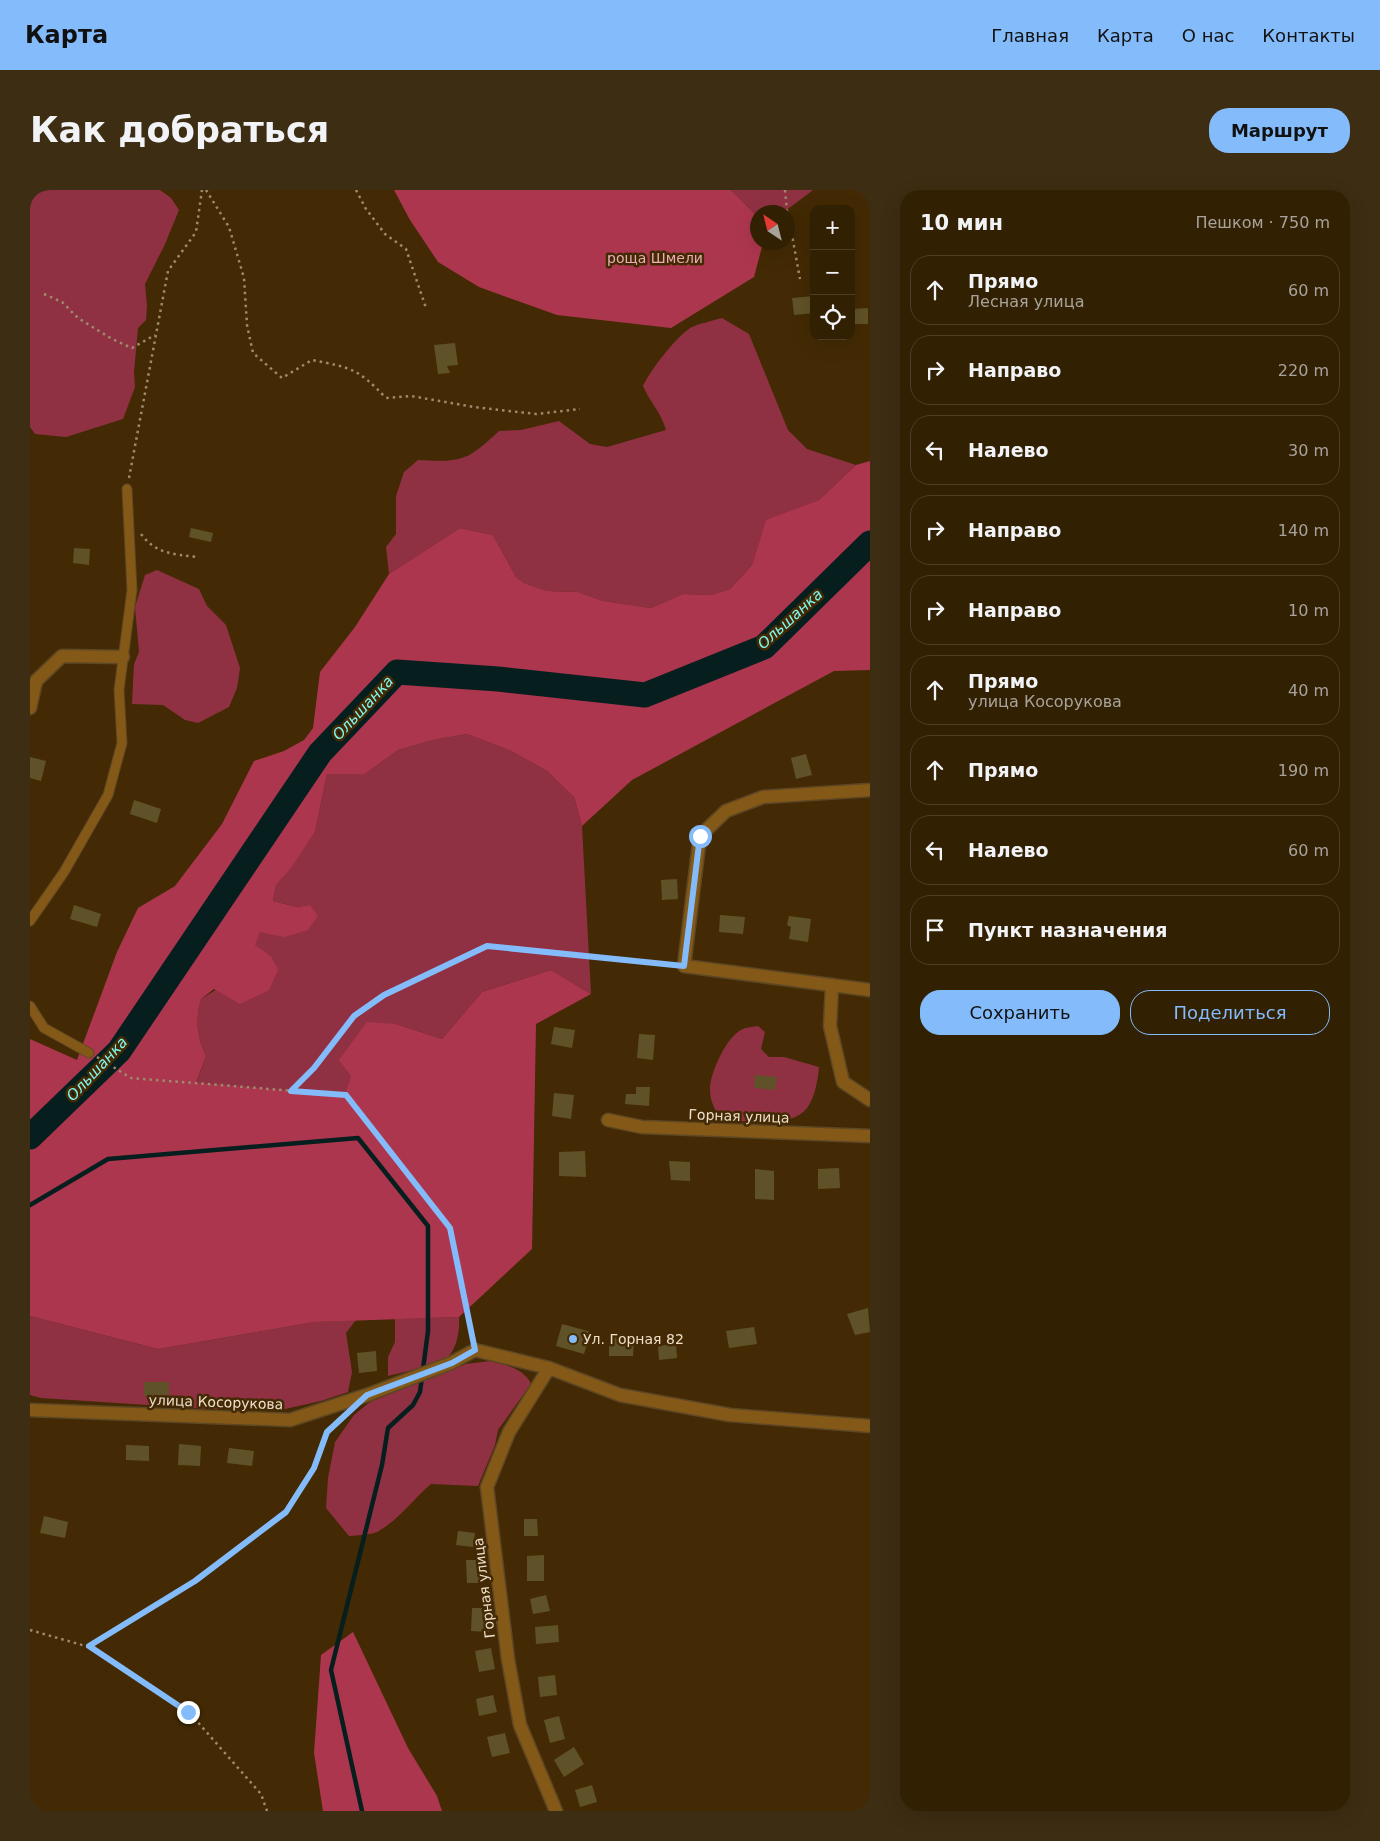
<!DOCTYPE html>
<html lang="ru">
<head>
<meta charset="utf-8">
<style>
  :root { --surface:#322003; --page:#3d2d12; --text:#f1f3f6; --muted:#a8a39a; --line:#4d3e25; --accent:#84bcfb }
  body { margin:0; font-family:"DejaVu Sans",sans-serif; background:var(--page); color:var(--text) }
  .controls { position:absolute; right:15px; top:15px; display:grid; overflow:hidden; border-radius:10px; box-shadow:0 5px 20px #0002 }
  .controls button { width:45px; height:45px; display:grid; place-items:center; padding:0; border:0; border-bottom:1px solid var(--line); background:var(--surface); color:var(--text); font:25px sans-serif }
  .compass { position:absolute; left:720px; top:15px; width:45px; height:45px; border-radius:50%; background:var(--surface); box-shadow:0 5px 20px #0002; rotate:325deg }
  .stop { position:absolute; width:15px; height:15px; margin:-11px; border:4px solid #84bcfb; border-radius:50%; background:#fff }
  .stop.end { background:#84bcfb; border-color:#fff; box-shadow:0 1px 5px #0008 }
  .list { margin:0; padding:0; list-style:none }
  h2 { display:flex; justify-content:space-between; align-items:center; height:65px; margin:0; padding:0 20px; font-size:21px }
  h2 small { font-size:16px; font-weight:400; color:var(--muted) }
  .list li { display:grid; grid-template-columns:32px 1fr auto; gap:15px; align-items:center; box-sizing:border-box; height:70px; margin:0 10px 10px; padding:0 10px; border:1px solid var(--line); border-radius:20px }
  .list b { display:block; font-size:19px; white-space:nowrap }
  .list p { margin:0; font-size:16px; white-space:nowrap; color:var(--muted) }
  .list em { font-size:16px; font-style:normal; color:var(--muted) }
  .actions { display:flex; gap:10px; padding:15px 20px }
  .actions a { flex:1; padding:11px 0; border:1px solid var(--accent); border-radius:20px; text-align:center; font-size:18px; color:var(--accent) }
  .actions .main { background:var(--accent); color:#111 }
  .icon { flex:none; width:28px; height:28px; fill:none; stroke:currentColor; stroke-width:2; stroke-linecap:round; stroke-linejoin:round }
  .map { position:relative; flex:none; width:840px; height:1621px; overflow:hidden; border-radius:20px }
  header { display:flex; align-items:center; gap:30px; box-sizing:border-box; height:70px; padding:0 25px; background:var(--accent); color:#111 }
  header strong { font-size:24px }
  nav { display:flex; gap:28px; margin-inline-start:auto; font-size:18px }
  .intro { display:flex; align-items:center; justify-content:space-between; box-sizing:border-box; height:120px; padding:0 30px }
  h1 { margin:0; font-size:35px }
  .button { padding:12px 22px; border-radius:20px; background:var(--accent); color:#111; font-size:18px; font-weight:700 }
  main { display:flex; gap:30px; padding:0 30px }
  aside { flex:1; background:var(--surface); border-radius:20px; box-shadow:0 5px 20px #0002 }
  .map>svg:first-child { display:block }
  .green { fill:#903143 }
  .forest { fill:#ad364f }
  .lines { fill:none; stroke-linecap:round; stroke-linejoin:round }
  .stream { stroke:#061f1e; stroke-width:4.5 }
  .river { stroke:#061f1e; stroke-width:25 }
  .building { fill:#605228 }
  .lane-casing { stroke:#5e4724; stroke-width:11 }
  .street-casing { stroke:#5e4724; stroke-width:15 }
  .path { stroke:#9e8a6d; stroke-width:2.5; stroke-dasharray:2.5 4; stroke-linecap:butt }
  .lane { stroke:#845817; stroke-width:9 }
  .street { stroke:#845817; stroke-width:12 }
  .route { stroke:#84bcfb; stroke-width:6 }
  .poi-dot { fill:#84bcfb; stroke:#432a04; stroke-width:2 }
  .labels { text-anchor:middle; stroke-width:5; stroke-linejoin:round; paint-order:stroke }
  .park-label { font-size:14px; fill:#ecadb4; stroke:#432a04 }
  .street-label { font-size:14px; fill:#eedeca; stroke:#432a04 }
  .poi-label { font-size:14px; fill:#eedeca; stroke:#432a04; text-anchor:start }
  .water-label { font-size:15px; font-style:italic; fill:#7ffaf5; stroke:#432a04 }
</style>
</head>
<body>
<header>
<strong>Карта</strong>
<nav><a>Главная</a><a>Карта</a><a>О нас</a><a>Контакты</a></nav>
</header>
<div class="intro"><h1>Как добраться</h1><a class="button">Маршрут</a></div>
<main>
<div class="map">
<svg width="840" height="1621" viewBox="0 0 840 1621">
  <rect width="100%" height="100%" fill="#432a04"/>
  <g class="green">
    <path d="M0,0h130l11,8 8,12 -14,34 -20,40 2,22 -1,14 -8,8 -4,44 1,15 -12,32 -57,18 -31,-3 -5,-7z"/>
    <path d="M701,0h82l-29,22h-26l-1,4z"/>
    <path d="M692,128l27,16 39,96 19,19 49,16 -37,35 -53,21 -14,44 -22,24 -19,6 -28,-1 -32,14 -48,-7 -25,-9 -31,-1 -23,-8 -8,-6 -23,-42 -33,-7 -71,46 -3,-27 10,-13v-38l8,-24 14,-12c44,2 48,2 81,-29l22,-1 38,-9 31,23 17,3 59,-17c-4,-16 -16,-28 -23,-44 7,-15 34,-51 49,-59 9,-4 20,-6 30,-9z"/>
    <path d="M127,380l42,19 8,17 19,19 14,43 -3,20 -8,19 -31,16 -13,-3 -22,-15 -31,-1 2,-40 5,-12 -4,-45 10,-32z"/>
    <path d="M437,544l44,17 36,20 27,26 8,29 9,168 -40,-24 -69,22 -40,47 -46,-15 -45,52 -5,19 -150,-11 10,-28c-9,-20 -11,-36 -5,-57l70,-43 -17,-11 6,-13 50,-27 -13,2 -24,-6 3,-16 15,-18 24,-35 12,-58h38l33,-24 35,-10z"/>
    <path d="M728,836l7,6 -4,17 8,8h15l35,10c-1,12 -4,31 -12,41 -16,21 -68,16 -89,7 -5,-9 -8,-16 -8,-26 0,-16 17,-54 33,-60 4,-2 10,-2 15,-3z"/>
    <path d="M0,1126l128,33 157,-27 41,-2 -10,13 6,39 -4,20 -27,9 -36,8h-77l-167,-11 -11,-3z"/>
    <path d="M429,1127c1,13 -2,35 -15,43 -11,7 -42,12 -56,16v-19l7,-15v-23z"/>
    <path d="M460,1171c15,4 34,7 41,23l-33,46 -3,15 -17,41 -47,-2c-18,15 -32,36 -54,48 -7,3 -19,3 -28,4l-23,-28 2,-30 7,-36 19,-27 16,-13 96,-38z"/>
  </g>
  <g class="forest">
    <path d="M364,0h337l26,26 1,26 5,1 -9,34 -83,51 -114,-13 -78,-28 -41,-25 -28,-42z"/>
    <path d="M840,271v209l-36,1 -202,109 -50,46 -8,-29 -27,-26 -36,-20 -44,-17 -34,6 -35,10 -33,24h-38l-12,58 -24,36 -15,17 -3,16 24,6 13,-2 8,11 -10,14 -24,7 -24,-5 -5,13 16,11 7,14 -9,20 -29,14 -26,-15 -13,10c-6,21 -4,37 5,57l-10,27 149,12 6,-19 -12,-16 28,-38 29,2 46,15 40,-47 69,-22 40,24 -55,30 -4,225 -73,68 -144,5 -157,27 -128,-33v-277l47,21 40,-108 21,-44 37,-22 47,-62 32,-63 30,-10 20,-11 9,-12 7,-56 35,-45 34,-53 71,-46 33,7 23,42 8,6 23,8 31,1 25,9 48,7 32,-14 28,1 19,-6 22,-24 14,-45 53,-20 37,-35z"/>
    <path d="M323,1442l55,116 29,48 5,15h-119l-9,-58 7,-98z"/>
  </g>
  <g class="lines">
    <path class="stream" d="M0,1015l78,-46 250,-21 70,88v105l-8,61 -7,13 -25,23 -6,37 -51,205 31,141"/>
    <path class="river" d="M0,947l89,-86 201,-298 77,-81 101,7 147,16 119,-48 106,-104"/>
  </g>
  <g class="building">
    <path d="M784,106v17l-20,2 -2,-17z"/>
    <path d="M838,118v16h-17v-15z"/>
    <path d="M425,153l3,22 -11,1 3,7 -12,1 -4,-29z"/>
    <path d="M161,338l22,5 -2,9 -22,-5z"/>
    <path d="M44,358l16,1 -1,16 -16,-2z"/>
    <path d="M776,564l6,21 -16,4 -5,-21z"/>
    <path d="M0,567l16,4 -5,20 -11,-3z"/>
    <path d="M104,610l27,9 -4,14 -27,-9z"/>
    <path d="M647,689l1,20 -16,1 -1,-20z"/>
    <path d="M44,715l27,9 -4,13 -27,-8z"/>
    <path d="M690,725l25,2 -2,17 -24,-2z"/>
    <path d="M759,726l22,3 -3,23 -19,-3 2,-12 -4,-2z"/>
    <path d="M524,837l21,3 -3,18 -21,-4z"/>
    <path d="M609,844l16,1 -2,25 -16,-2z"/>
    <path d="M725,885l22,2 -2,13 -21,-2z"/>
    <path d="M606,897h14l-1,19 -24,-2 1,-10h10z"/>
    <path d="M524,903l20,2 -3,24 -19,-3z"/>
    <path d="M555,961l1,26 -27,-1v-24z"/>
    <path d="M639,971l21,1v19l-19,-1z"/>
    <path d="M809,978l1,20 -22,1v-20z"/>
    <path d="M725,979l19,2v29l-19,-1z"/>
    <path d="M838,1118l2,24 -15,3 -8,-21z"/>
    <path d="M532,1134l29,8 -7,22 -28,-8z"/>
    <path d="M724,1137l3,17 -28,4 -3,-17z"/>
    <path d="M579,1147l25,1 -1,18h-24z"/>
    <path d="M646,1154l1,14 -18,2 -1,-14z"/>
    <path d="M346,1161l1,20 -18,2 -2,-20z"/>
    <path d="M114,1192h25v13l-25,1z"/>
    <path d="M149,1254l22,2 -1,20 -22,-1z"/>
    <path d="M96,1255l23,1v15l-23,-1z"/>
    <path d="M199,1258l25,3 -2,15 -25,-3z"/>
    <path d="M14,1326l24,6 -3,16 -25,-5z"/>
    <path d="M494,1329h13l1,17h-14z"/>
    <path d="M428,1341l17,2 -2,14 -17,-2z"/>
    <path d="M514,1365v26h-17v-25z"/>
    <path d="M436,1370h17l1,23h-17z"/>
    <path d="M516,1405l4,16 -17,3 -3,-15z"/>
    <path d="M442,1418h18l-1,24 -18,-1z"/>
    <path d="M528,1435l1,17 -23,2 -1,-17z"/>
    <path d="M461,1458l4,21 -16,3 -4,-21z"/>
    <path d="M525,1485l2,20 -17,2 -2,-20z"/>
    <path d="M463,1505l4,17 -18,4 -3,-17z"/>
    <path d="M529,1526l6,23 -15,4 -6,-23z"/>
    <path d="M475,1543l5,20 -18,4 -5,-20z"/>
    <path d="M544,1557l10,17 -20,13 -10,-17z"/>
    <path d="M562,1595l5,17 -17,5 -5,-17z"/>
  </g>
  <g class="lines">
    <g class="lane-casing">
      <g id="lane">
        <path d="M0,731l34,-49 44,-77 14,-52 -3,-53 13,-100 -5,-101"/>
        <path d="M0,816l14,22 45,25"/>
      </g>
    </g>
    <g class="street-casing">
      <g id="street">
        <path d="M0,518l6,-27 26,-25 61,1"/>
        <path d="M840,600l-107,7 -37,14 -26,25 -16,130 186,24"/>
        <path d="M802,795l-2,41 13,56 27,18"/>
        <path d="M578,930l34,7 228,9"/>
        <path d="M519,1178l-40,64 -22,55 21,172 12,66 36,86"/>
        <path d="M0,1220l260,10 77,-25 84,-32 24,-13 74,18 71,27 110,20 140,11"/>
      </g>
    </g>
    <g class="path">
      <path d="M176,0l23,37 15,51 3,47 6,28 29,25 30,-18c40,8 45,8 74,38l25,-2 63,11 62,7 44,-5"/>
      <path d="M326,0l10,19 19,25 21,15 20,59"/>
      <path d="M755,0l2,22"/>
      <path d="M758,23l12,66"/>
      <path d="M14,104l18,8 16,16 34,21 20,9 23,-13"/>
      <path d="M99,288l39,-207 28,-39 6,-42"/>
      <path d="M111,344c15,20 32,20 56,23"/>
      <path d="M67,867l34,21 215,17 103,133 24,110"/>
      <path d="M261,900l23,-22 40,-52 30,-21 103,-49 185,19"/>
      <path d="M0,1440l59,17 99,64 73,83 6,17"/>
      <path d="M59,1457l106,-66 91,-69 28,-45 13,-35 17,-16"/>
    </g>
    <use href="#lane" class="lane"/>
    <use href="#street" class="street"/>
  </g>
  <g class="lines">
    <path class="route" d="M158,1522l-99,-66 106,-65 91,-69 28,-44 13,-36 40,-37 85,-32 23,-13 -25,-122 -104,-133 -55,-4 23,-23 40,-52 30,-21 103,-49 197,20 16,-130"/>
  </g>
  <circle class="poi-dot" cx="543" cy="1149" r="5"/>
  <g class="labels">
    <g class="park-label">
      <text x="625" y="73">роща Шмели</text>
    </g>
    <g class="street-label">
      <text transform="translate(709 926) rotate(2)" y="5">Горная улица</text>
      <text transform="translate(186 1212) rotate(2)" y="5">улица Косорукова</text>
      <text transform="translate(454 1398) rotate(-97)" y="5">Горная улица</text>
    </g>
    <g class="poi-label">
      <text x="553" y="1154">Ул. Горная 82</text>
    </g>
    <g class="water-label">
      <text transform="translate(760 429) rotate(-42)" y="5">Ольшанка</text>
      <text transform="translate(333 518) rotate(-47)" y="5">Ольшанка</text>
      <text transform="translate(67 879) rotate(-47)" y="5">Ольшанка</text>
    </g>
  </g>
</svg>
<div class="controls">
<button>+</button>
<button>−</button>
<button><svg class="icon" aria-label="locate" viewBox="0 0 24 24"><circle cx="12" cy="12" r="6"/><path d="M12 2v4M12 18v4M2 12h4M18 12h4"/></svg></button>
</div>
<svg class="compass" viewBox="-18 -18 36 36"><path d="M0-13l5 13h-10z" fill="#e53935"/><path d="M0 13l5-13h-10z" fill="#a8a39a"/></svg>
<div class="stop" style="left:670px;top:646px"></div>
<div class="stop end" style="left:158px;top:1522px"></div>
</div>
<aside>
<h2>10 мин<small>Пешком · 750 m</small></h2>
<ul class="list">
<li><svg class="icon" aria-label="ahead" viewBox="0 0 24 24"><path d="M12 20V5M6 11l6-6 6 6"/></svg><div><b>Прямо</b><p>Лесная улица</p></div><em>60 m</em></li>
<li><svg class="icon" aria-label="right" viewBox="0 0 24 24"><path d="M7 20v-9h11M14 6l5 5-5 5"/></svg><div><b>Направо</b></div><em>220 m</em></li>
<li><svg class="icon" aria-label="left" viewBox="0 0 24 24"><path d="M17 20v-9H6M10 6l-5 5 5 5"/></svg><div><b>Налево</b></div><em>30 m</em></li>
<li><svg class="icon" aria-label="right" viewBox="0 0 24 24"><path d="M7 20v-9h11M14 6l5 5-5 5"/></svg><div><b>Направо</b></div><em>140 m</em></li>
<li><svg class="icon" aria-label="right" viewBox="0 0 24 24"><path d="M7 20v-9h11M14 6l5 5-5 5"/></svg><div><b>Направо</b></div><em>10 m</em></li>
<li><svg class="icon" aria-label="ahead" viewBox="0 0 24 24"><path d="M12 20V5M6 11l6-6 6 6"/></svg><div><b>Прямо</b><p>улица Косорукова</p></div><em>40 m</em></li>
<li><svg class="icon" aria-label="ahead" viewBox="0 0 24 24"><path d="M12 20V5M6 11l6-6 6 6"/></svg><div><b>Прямо</b></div><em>190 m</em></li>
<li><svg class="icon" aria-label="left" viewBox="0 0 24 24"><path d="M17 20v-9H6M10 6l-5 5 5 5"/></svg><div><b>Налево</b></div><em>60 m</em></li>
<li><svg class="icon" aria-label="arrive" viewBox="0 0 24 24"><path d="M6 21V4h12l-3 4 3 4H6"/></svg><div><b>Пункт назначения</b></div></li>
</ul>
<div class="actions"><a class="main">Сохранить</a><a>Поделиться</a></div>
</aside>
</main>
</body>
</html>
